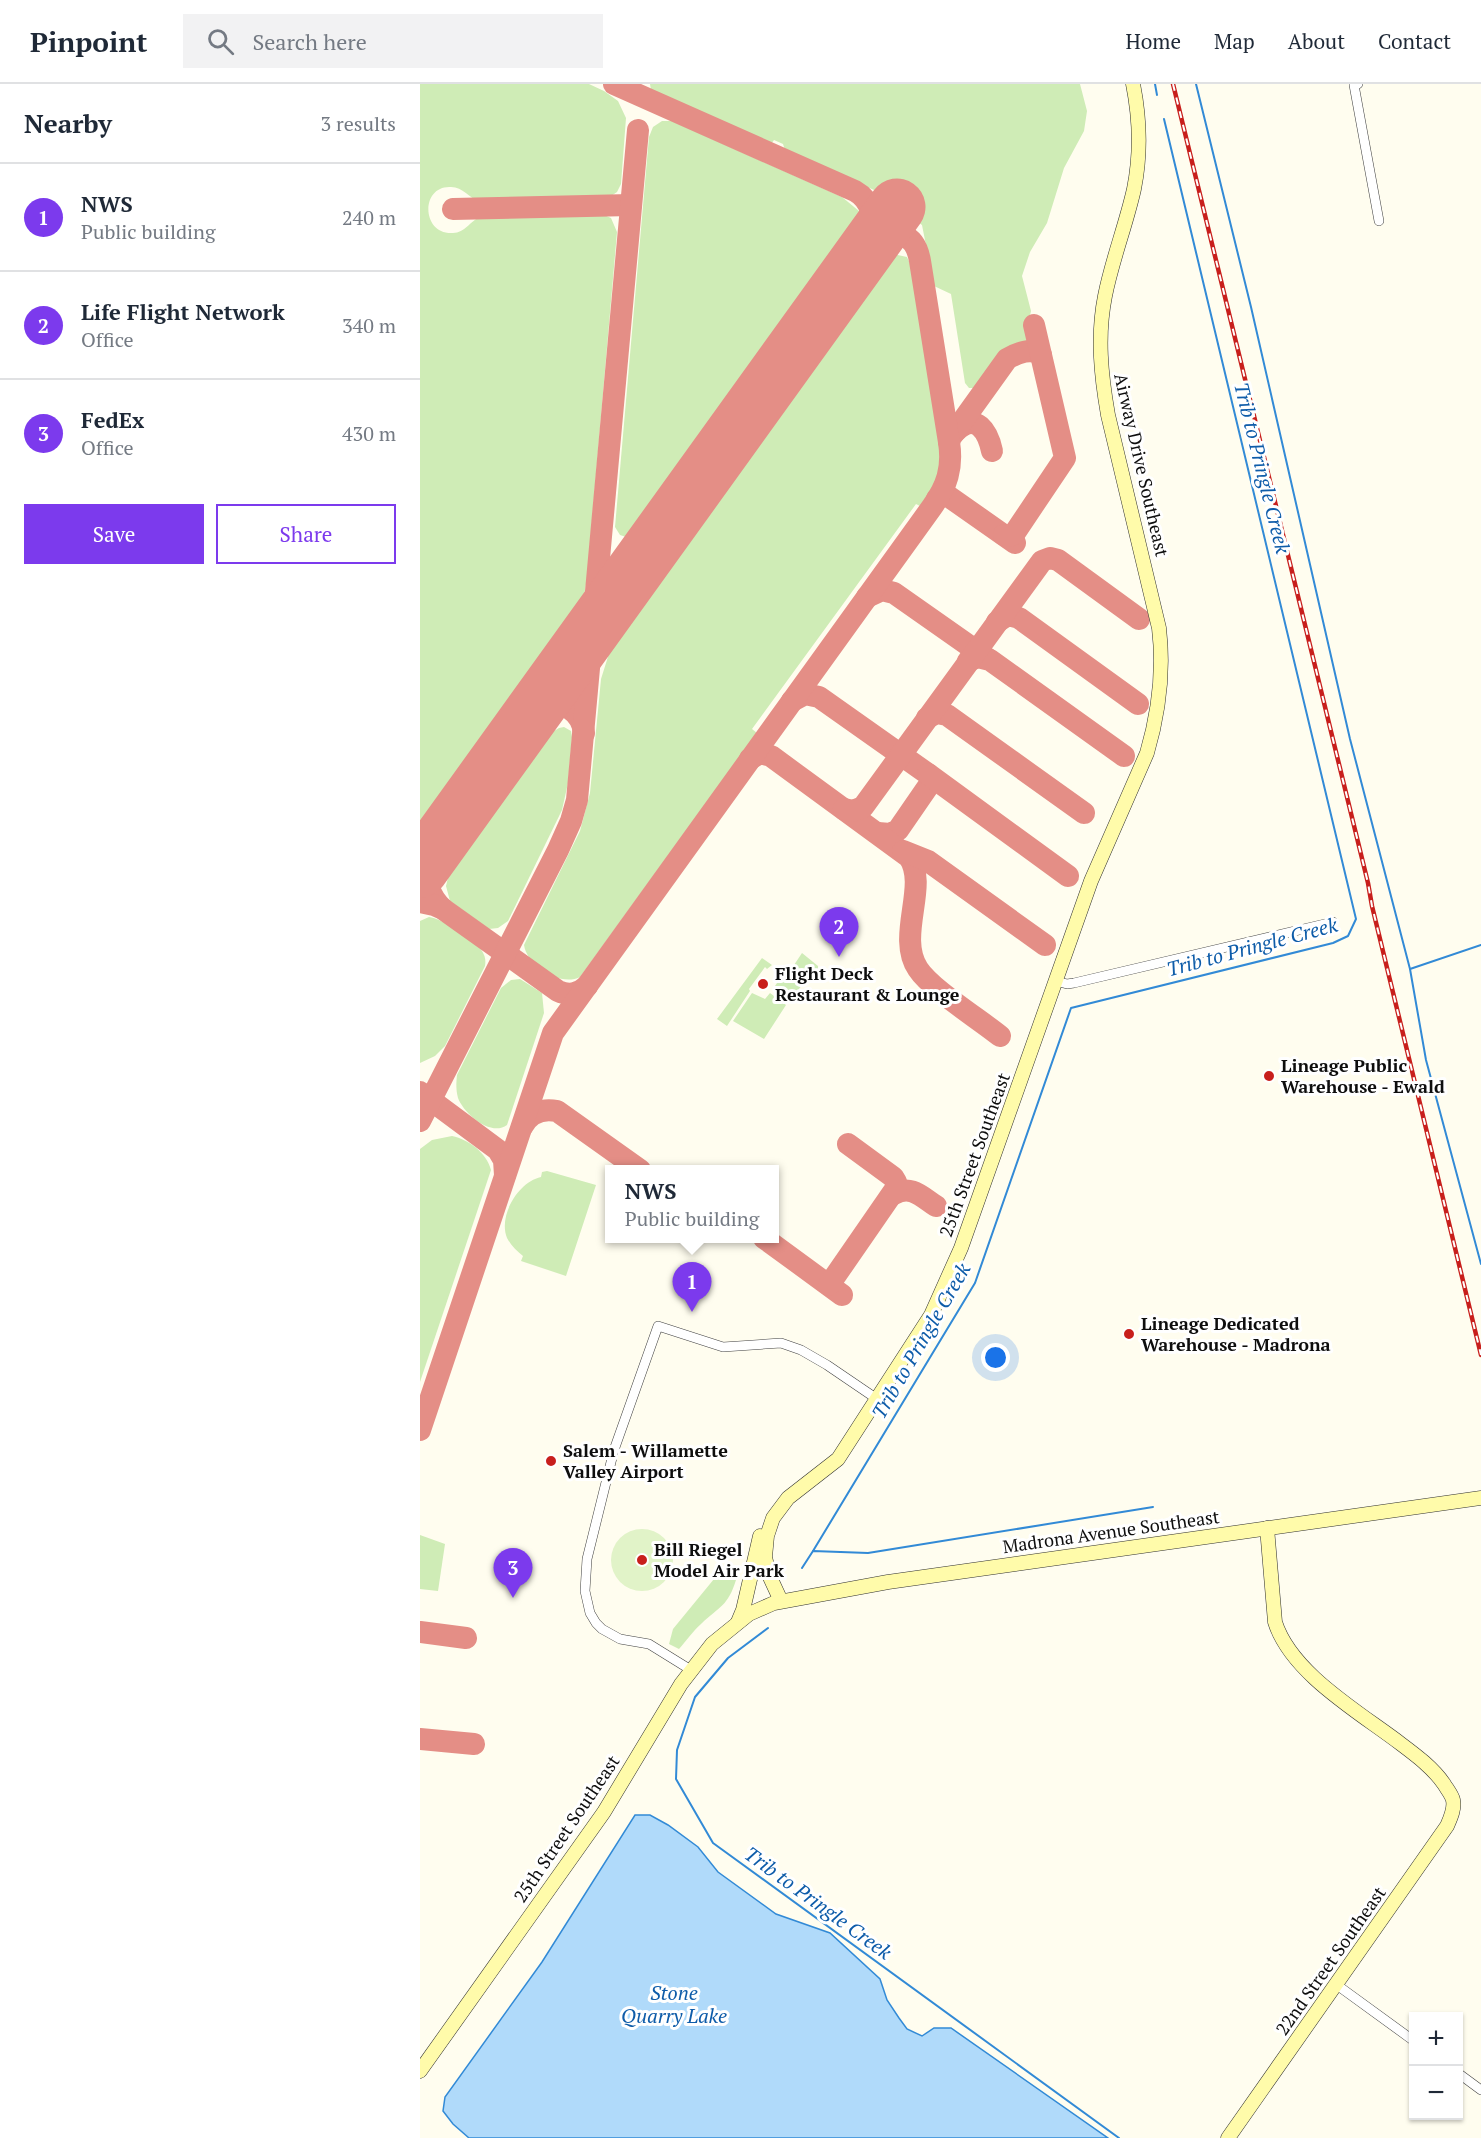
<!DOCTYPE html>
<html lang="en">
<head>
<meta charset="utf-8">
<style>
  :root { --surface:#fff; --page:#f2f2f3; --text:#1f2937; --muted:#747a83; --line:#e0e1e3; --accent:#7c3aed }
  body { margin:0; font-family:"PT Serif",serif; background:var(--page); color:var(--text) }
  .controls { position:absolute; right:18px; bottom:18px; display:grid; overflow:hidden; border-radius:0px; box-shadow:0 2px 4px #0004 }
  .controls button { width:54px; height:54px; display:grid; place-items:center; padding:0; border:0; border-bottom:2px solid var(--line); background:var(--surface); color:var(--text); font:30px sans-serif }
  .you { position:absolute; left:576px; top:1274px; width:21px; height:21px; margin:-15px; border:4px solid #fff; border-radius:50%; background:#1a73e8; box-shadow:0 0 0 9px #1a73e833 }
  .badge { display:grid; place-items:center; width:39px; height:39px; border-radius:50%; background:var(--accent); color:#fff; font-size:20px; font-weight:700 }
  .pin { position:absolute; translate:-50% -50px; filter:drop-shadow(0 2px 3px #0008) }
  .pin::after { content:''; position:absolute; top:32px; width:21px; height:18px; background:inherit; clip-path:polygon(0 0,100% 0,50% 100%) }
  .popup { position:absolute; left:185px; top:1081px; width:174px; height:78px; box-sizing:border-box; display:grid; place-content:center; border-radius:0px; background:var(--surface); filter:drop-shadow(0 2px 4px #0005); font-size:20px; white-space:nowrap; color:var(--muted) }
  .popup b { font-size:22px; color:var(--text) }
  .popup::after { content:''; position:absolute; left:50%; top:100%; margin-left:-12px; border:12px solid transparent; border-top-color:var(--surface) }
  .list { margin:0; padding:0; list-style:none }
  h2 { display:flex; justify-content:space-between; align-items:center; height:78px; margin:0; padding:0 24px; font-size:26px }
  h2 small { font-size:20px; font-weight:400; color:var(--muted) }
  .list li { display:grid; grid-template-columns:39px 1fr auto; gap:18px; align-items:center; box-sizing:border-box; height:108px; padding:0 24px; border-top:2px solid var(--line) }
  .list b { display:block; font-size:22px; white-space:nowrap }
  .list p { margin:0; font-size:20px; white-space:nowrap; color:var(--muted) }
  .list em { font-size:20px; font-style:normal; color:var(--muted) }
  .actions { display:flex; gap:12px; padding:18px 24px }
  .actions a { flex:1; padding:14px 0; border:2px solid var(--accent); border-radius:0px; text-align:center; font-size:21px; color:var(--accent) }
  .actions .main { background:var(--accent); color:#fff }
  .icon { flex:none; width:33px; height:33px; fill:none; stroke:currentColor; stroke-width:2; stroke-linecap:round; stroke-linejoin:round }
  .map { position:relative; flex:none; width:1061px; height:2054px; overflow:hidden }
  header { display:flex; align-items:center; gap:36px; box-sizing:border-box; height:84px; padding:0 30px; background:var(--surface); border-bottom:2px solid var(--line) }
  header strong { font-size:28px }
  nav { display:flex; gap:33px; margin-inline-start:auto; font-size:21px }
  .search { width:420px; height:54px; background:var(--page); display:flex; align-items:center; gap:15px; box-sizing:border-box; padding:0 21px; border-radius:0px; color:var(--muted); font-size:22px }
  main { display:flex }
  aside { flex:1; background:var(--surface) }
  .map>svg:first-child { display:block }
  .green { fill:#cfecb6 }
  .pitch { fill:#e1f3c8 }
  .water { fill:#b0dafa; stroke:#328ad6; stroke-width:1.5 }
  .lines { fill:none; stroke-linecap:round; stroke-linejoin:round }
  .stream { stroke:#328ad6; stroke-width:2 }
  .taxiway { stroke:#e48e86; stroke-width:22 }
  .runway { stroke:#e48e86; stroke-width:57 }
  .street-casing { stroke:#414141; stroke-width:10 }
  .secondary-casing { stroke:#303030; stroke-width:15 }
  .street { stroke:#fff; stroke-width:9 }
  .secondary { stroke:#fffbaa; stroke-width:14 }
  .rail-casing { stroke:#c81f1c; stroke-width:4.5 }
  .rail { stroke:#fff; stroke-width:2; stroke-dasharray:7; stroke-linecap:butt }
  .poi-dot { fill:#c81f1c; stroke:#fff; stroke-width:2 }
  .labels { text-anchor:middle; stroke-width:6; stroke-linejoin:round; paint-order:stroke }
  .street-label { font-size:18px; fill:#0e0e0e; stroke:#fff }
  .poi-label { font-size:18px; font-weight:bold; fill:#0e0e0e; stroke:#fff; text-anchor:start }
  .water-label { font-size:20px; font-style:italic; fill:#0e5ca9; stroke:#fff }
</style>
</head>
<body>
<header>
<strong>Pinpoint</strong>
<div class="search"><svg class="icon" aria-label="search" viewBox="0 0 24 24"><circle cx="10" cy="10" r="6"/><path d="M15 15l6 6"/></svg>Search here</div>
<nav><a>Home</a><a>Map</a><a>About</a><a>Contact</a></nav>
</header>
<main>
<aside>
<h2>Nearby<small>3 results</small></h2>
<ul class="list">
<li><span class="badge">1</span><div><b>NWS</b><p>Public building</p></div><em>240 m</em></li>
<li><span class="badge">2</span><div><b>Life Flight Network</b><p>Office</p></div><em>340 m</em></li>
<li><span class="badge">3</span><div><b>FedEx</b><p>Office</p></div><em>430 m</em></li>
</ul>
<div class="actions"><a class="main">Save</a><a>Share</a></div>
</aside>
<div class="map">
<svg width="1061" height="2054" viewBox="0 0 1061 2054">
  <rect width="100%" height="100%" fill="#fffdef"/>
  <g class="green">
    <path d="M0,0h169l15,7 14,10 8,17 -5,66 -4,8 -9,6 -128,4c-11,-4 -17,-15 -29,-15 -31,-2 -30,48 2,46 12,0 17,-12 27,-16l117,-5 14,6 6,14 -30,346 -4,24 -7,17 -156,217z"/>
    <path d="M230,0h430l7,27 -3,20 -20,37 -17,55 -17,29 -8,24 9,35 -3,13 2,19 -3,4c-24,4 -35,22 -46,41h-12l-4,-5 -14,-89 -17,-8 -12,-61 -48,-35 -89,-40 -2,-6 -9,-4 -3,4 -120,-54z"/>
    <path d="M242,37h10l170,76 17,14 1,9 -4,9 -218,304 -12,4 -6,-2 -5,-8 34,-390 4,-10z"/>
    <path d="M473,170l14,3 4,9 29,184c2,25 -6,36 -20,56l-4,-2 -164,225 5,4 -177,244c-20,10 -53,-11 -56,-32l56,-114 10,-38 11,-114 16,-51 266,-368z"/>
    <path d="M144,643l7,4 1,6 -4,46 -6,27 -54,111 -10,7 -9,1 -39,-28 -4,-15 7,-29 83,-115 23,-14z"/>
    <path d="M9,833c12,1 46,23 53,34 3,5 4,9 3,15l-40,80 -10,10 -15,7v-142z"/>
    <path d="M382,869l16,13v3l-5,3 -24,29 -16,-12 10,-15h5z"/>
    <path d="M342,874l10,7 -5,4 -2,-2 -16,22 1,2 -23,35 -10,-7z"/>
    <path d="M100,895l22,14 2,20 -37,112c-16,12 -43,-11 -49,-27 -2,-7 -2,-15 -1,-23l44,-87 10,-8z"/>
    <path d="M332,909l13,6 5,-6 16,12 -22,34 -31,-18z"/>
    <path d="M32,1052c17,4 34,16 39,34l-71,212v-233l12,-9z"/>
    <path d="M127,1087l49,14 -30,91 -45,-15 2,-5c-6,-5 -12,-10 -16,-18 -9,-22 11,-56 34,-61l1,-5z"/>
    <path d="M0,1451l25,9 -7,47 -18,-2z"/>
    <path d="M310,1488l6,8c-8,26 -16,26 -35,44 -8,7 -15,17 -22,25l-10,-5 4,-15 41,-50z"/>
  </g>
  <circle class="pitch" cx="222" cy="1476" r="31"/>
  <path class="water" d="M215,1731h15l18,10 30,22 20,25 58,42 54,19 50,46 7,21 12,18 8,11 15,7 12,-8h17l157,110h-639l-16,-14 -10,-13 2,-14 97,-135z"/>
  <g class="lines">
    <g class="stream">
      <path d="M735,0l2,11"/>
      <path d="M776,0l55,223 99,432 60,230 16,91 55,204"/>
      <path d="M990,885l71,-24"/>
      <path d="M393,1467l162,-268 96,-275 262,-65 15,-7 8,-17 -192,-800"/>
      <path d="M382,1484l11,-17 55,2 285,-46"/>
      <path d="M348,1544l-40,30 -33,39 -18,53 -1,29 37,64 406,295"/>
    </g>
    <g class="taxiway">
      <path d="M33,125l178,-4"/>
      <path d="M536,347c20,-20 32,1 36,20"/>
      <path d="M529,358l2,-5 56,-78c10,-6 25,-12 34,-4"/>
      <path d="M517,415l5,-3h6l67,47"/>
      <path d="M584,451l5,1 5,-2 51,-76 -31,-133"/>
      <path d="M447,513l15,-7 12,3 94,66"/>
      <path d="M577,538l11,-7 11,3 119,86"/>
      <path d="M548,577l10,-4 12,3 134,96"/>
      <path d="M372,617l13,-7 14,3 109,77 2,4 -1,7 -31,45 -8,4 -12,-1"/>
      <path d="M507,634l10,-5 10,2 137,98"/>
      <path d="M107,636c5,-4 9,-9 15,-12 20,-11 40,5 42,25"/>
      <path d="M330,675l10,-6 11,3 138,101c20,29 -13,79 9,112 13,20 61,50 82,67"/>
      <path d="M508,690l140,102"/>
      <path d="M424,725l9,2 10,-4 179,-246 8,-3 8,2 81,59"/>
      <path d="M16,763c-1,4 -4,8 -6,13 -8,18 0,37 13,49"/>
      <path d="M483,767l25,10 117,84"/>
      <path d="M0,818l14,3 9,4 115,82c11,5 20,3 29,-5"/>
      <path d="M0,1008l78,58 6,10 1,15"/>
      <path d="M0,1037l138,-271 13,-29 6,-21 61,-670"/>
      <path d="M102,1043c7,-14 20,-19 35,-16l83,59"/>
      <path d="M474,1110c17,-10 28,3 42,12"/>
      <path d="M344,1154l78,57"/>
      <path d="M409,1201l67,-97v-6l-3,-5 -45,-33"/>
      <path d="M0,1346l133,-397 379,-526c15,-21 21,-39 17,-65l-29,-181c-5,-29 -22,-30 -46,-22 0,-19 -1,-38 -19,-48l-241,-107"/>
      <path d="M0,1548l46,6"/>
      <path d="M0,1655l54,5"/>
    </g>
    <path class="runway" d="M0,785l477,-662"/>
    <g class="street-casing">
      <g id="street">
        <path d="M938,0l-4,1 25,136"/>
        <path d="M636,897l11,3 7,-1 259,-61"/>
        <path d="M271,1586l-42,-26 -29,-5 -18,-10 -6,-6 -6,-10 -5,-22 2,-32 27,-109 44,-124 65,21 58,-4 20,7 26,15 50,34"/>
        <path d="M917,1901l77,56"/>
        <path d="M1038,1989l23,17"/>
      </g>
    </g>
    <g class="secondary-casing">
      <g id="secondary">
        <path d="M361,1517l-12,-26 -4,-18 2,-21 6,-18 15,-20 50,-39 93,-144 30,-67 130,-367 56,-128c12,-41 17,-83 12,-125l-51,-213c-7,-40 -11,-79 -3,-119 7,-36 21,-71 29,-107 7,-35 6,-70 -1,-105"/>
        <path d="M318,1538l5,-12 17,-74"/>
        <path d="M0,1987l184,-259 77,-128 31,-40 37,-30 25,-11 114,-21 593,-84"/>
        <path d="M808,2054l219,-312c3,-7 8,-17 6,-26 -1,-5 -6,-11 -9,-16 -11,-16 -27,-28 -43,-40 -42,-32 -110,-71 -126,-122l-8,-94"/>
      </g>
    </g>
    <use href="#street" class="street"/>
    <use href="#secondary" class="secondary"/>
    <g class="rail-casing">
      <path id="rail" d="M753,0l195,799 4,23 109,449"/>
    </g>
    <use href="#rail" class="rail"/>
  </g>
  <g class="poi-dot">
    <circle cx="343" cy="900" r="6"/>
    <circle cx="849" cy="992" r="6"/>
    <circle cx="709" cy="1250" r="6"/>
    <circle cx="131" cy="1377" r="6"/>
    <circle cx="222" cy="1476" r="6"/>
  </g>
  <g class="labels">
    <g class="street-label">
      <text transform="translate(721 381) rotate(77)" y="6">Airway Drive Southeast</text>
      <text transform="translate(555 1071) rotate(-70)" y="6">25th Street Southeast</text>
      <text transform="translate(691 1448) rotate(-8)" y="6">Madrona Avenue Southeast</text>
      <text transform="translate(147 1745) rotate(-56)" y="6">25th Street Southeast</text>
      <text transform="translate(911 1877) rotate(-55)" y="6">22nd Street Southeast</text>
    </g>
    <g class="poi-label">
      <text x="355" y="896">Flight Deck<tspan x="355" dy="21">Restaurant &amp; Lounge</tspan></text>
      <text x="861" y="988">Lineage Public<tspan x="861" dy="21">Warehouse - Ewald</tspan></text>
      <text x="721" y="1246">Lineage Dedicated<tspan x="721" dy="21">Warehouse - Madrona</tspan></text>
      <text x="143" y="1373">Salem - Willamette<tspan x="143" dy="21">Valley Airport</tspan></text>
      <text x="234" y="1472">Bill Riegel<tspan x="234" dy="21">Model Air Park</tspan></text>
    </g>
    <g class="water-label">
      <text transform="translate(842 384) rotate(76)" y="7">Trib to Pringle Creek</text>
      <text transform="translate(832 863) rotate(-15)" y="7">Trib to Pringle Creek</text>
      <text transform="translate(501 1257) rotate(-60)" y="7">Trib to Pringle Creek</text>
      <text transform="translate(398 1819) rotate(36)" y="7">Trib to Pringle Creek</text>
      <text x="254" y="1916">Stone<tspan x="254" dy="23">Quarry Lake</tspan></text>
    </g>
  </g>
</svg>
<div class="controls">
<button>+</button>
<button>−</button>
</div>
<div class="you"></div>
<div class="pin badge" style="left:272px;top:1228px">1</div>
<div class="popup"><b>NWS</b>Public building</div>
<div class="pin badge" style="left:419px;top:873px">2</div>
<div class="pin badge" style="left:93px;top:1514px">3</div>
</div>
</main>
</body>
</html>
